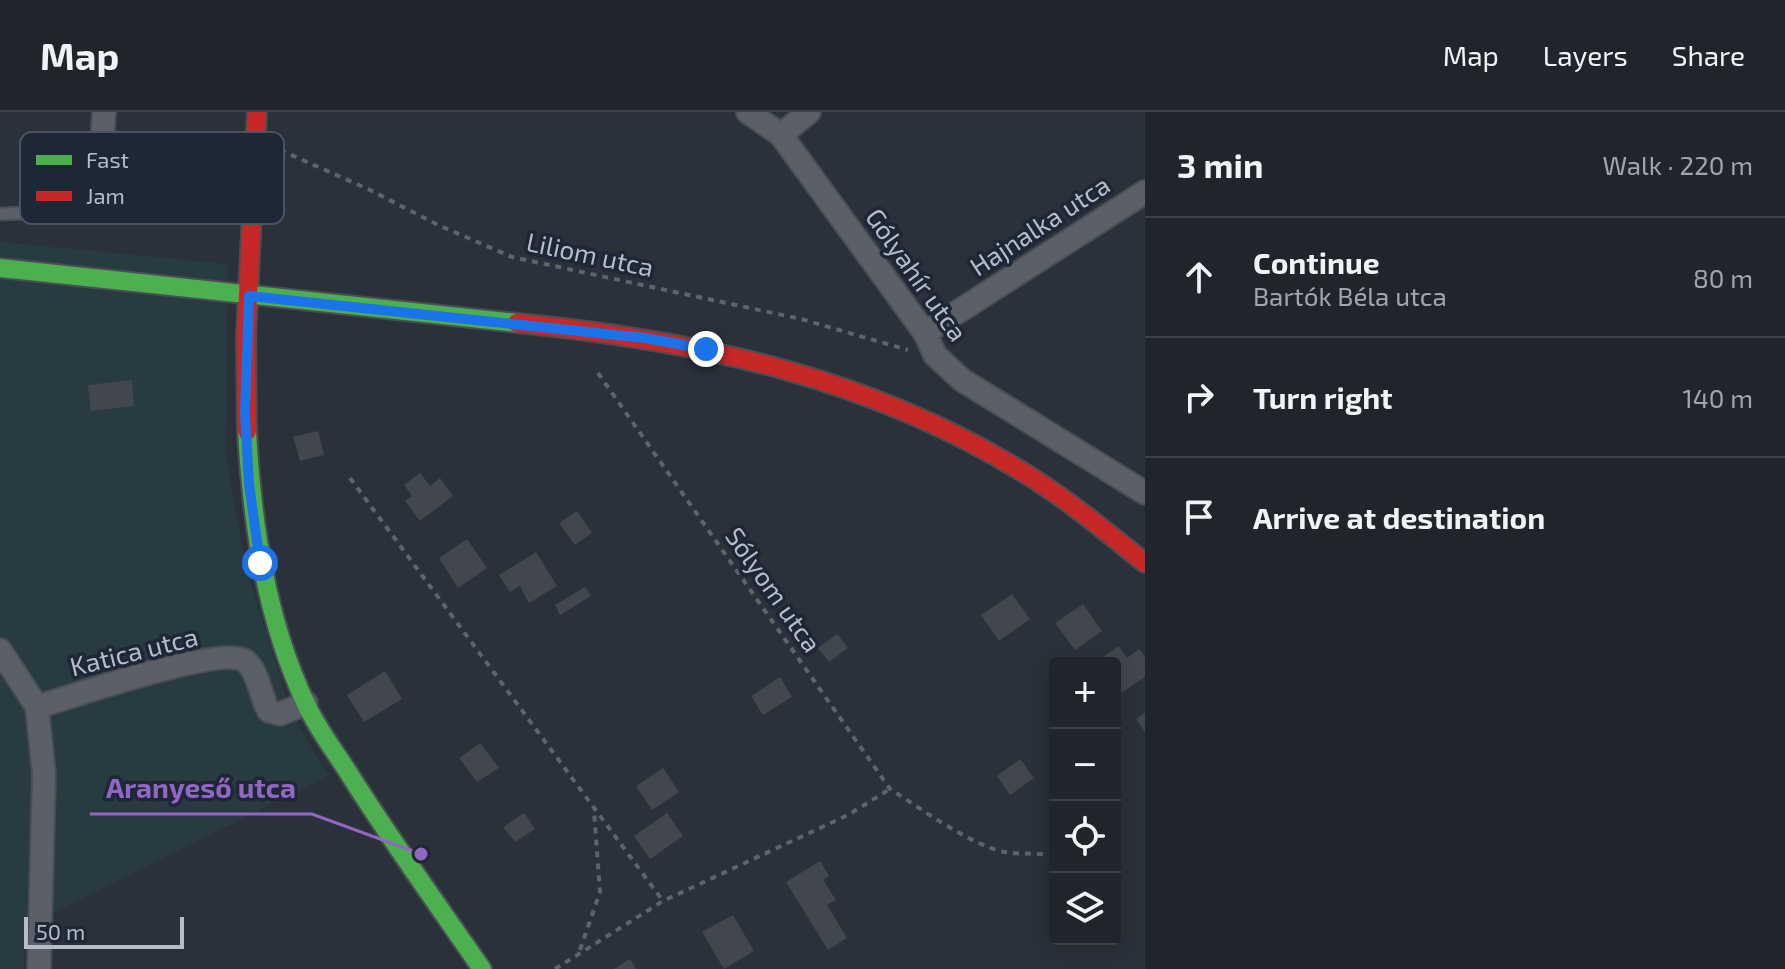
<!DOCTYPE html>
<html lang="en">
<head>
<meta charset="utf-8">
<style>
  :root { --surface:#20252c; --page:#282d34; --text:#f1f3f6; --muted:#a2a5a9; --line:#3d4248 }
  body { margin:0; font-family:"Exo 2",sans-serif; background:var(--page); color:var(--text) }
  .controls { position:absolute; right:24px; bottom:24px; display:grid; overflow:hidden; border-radius:8px; box-shadow:0 4px 20px #0003 }
  .controls button { width:72px; height:72px; display:grid; place-items:center; padding:0; border:0; border-bottom:2px solid var(--line); background:var(--surface); color:var(--text); font:40px sans-serif }
  .scale { position:absolute; left:24px; bottom:20px; width:160px; box-sizing:border-box; padding-left:8px; border:4px solid #b5bdca; border-top:0; font-size:22px; line-height:28px; white-space:nowrap; color:#b5bdca; -webkit-text-stroke:6px #1e2735; paint-order:stroke }
  .stop { position:absolute; width:24px; height:24px; margin:-18px; border:6px solid #1a73e8; border-radius:50%; background:#fff }
  .stop.end { background:#1a73e8; border-color:#fff; box-shadow:0 2px 8px #0008 }
  .list { margin:0; padding:0; list-style:none }
  h2 { display:flex; justify-content:space-between; align-items:center; height:104px; margin:0; padding:0 32px; font-size:34px }
  h2 small { font-size:26px; font-weight:400; color:var(--muted) }
  .list li { display:grid; grid-template-columns:52px 1fr auto; gap:24px; align-items:center; box-sizing:border-box; height:120px; padding:0 32px; border-top:2px solid var(--line) }
  .list b { display:block; font-size:30px; white-space:nowrap }
  .list p { margin:0; font-size:26px; white-space:nowrap; color:var(--muted) }
  .list em { font-size:26px; font-style:normal; color:var(--muted) }
  .icon { flex:none; width:44px; height:44px; fill:none; stroke:currentColor; stroke-width:2; stroke-linecap:round; stroke-linejoin:round }
  .map { position:relative; flex:none; width:1145px; height:857px; overflow:hidden }
  header { display:flex; align-items:center; gap:48px; box-sizing:border-box; height:112px; padding:0 40px; background:var(--surface); border-bottom:2px solid var(--line) }
  header strong { font-size:38px }
  nav { display:flex; gap:44px; margin-inline-start:auto; font-size:28px }
  main { display:flex }
  aside { flex:1; background:var(--surface) }
  .map>svg:first-child { display:block }
  .green { fill:#283b40 }
  .building { fill:#42474e }
  .lines { fill:none; stroke-linecap:round; stroke-linejoin:round }
  .lane-casing { stroke:#494d54; stroke-width:15 }
  .street-casing { stroke:#494d54; stroke-width:26 }
  .fast-casing { stroke:#494d54; stroke-width:22 }
  .jam-casing { stroke:#494d54; stroke-width:22 }
  .path { stroke:#5e646b; stroke-width:4; stroke-dasharray:6 6; stroke-linecap:butt }
  .lane { stroke:#5b5f67; stroke-width:11 }
  .street { stroke:#5b5f67; stroke-width:22 }
  .fast { stroke:#4caf50; stroke-width:18 }
  .jam { stroke:#c62828; stroke-width:18 }
  .route { stroke:#1a73e8; stroke-width:10 }
  .labels { text-anchor:middle; stroke-width:7; stroke-linejoin:round; paint-order:stroke }
  .street-label { font-size:26px; fill:#b5bdca; stroke:#1e2735 }
  .key { fill:#1e2735; stroke:#4b5462; stroke-width:2 }
  .key-label { font-size:22px; fill:#b5bdca }
  .leader { fill:none; stroke:#9266c3; stroke-width:3 }
  .callout-dot { fill:#9266c3; stroke:#1e2735; stroke-width:3 }
  .callout-label { font-size:28px; text-anchor:middle; font-weight:bold; fill:#9266c3; stroke:#1e2735; stroke-width:7; stroke-linejoin:round; paint-order:stroke }
</style>
</head>
<body>
<header>
<strong>Map</strong>
<nav><a>Map</a><a>Layers</a><a>Share</a></nav>
</header>
<main>
<div class="map">
<svg width="1145" height="857" viewBox="0 0 1145 857">
  <rect width="100%" height="100%" fill="#2b313a"/>
  <path class="green" d="M0,130l228,22 -2,190 19,109 45,147 38,66 -303,151 -1,42h-24z"/>
  <g class="building">
    <path d="M132,268l2,26 -43,5 -3,-26z"/>
    <path d="M318,319l6,24 -24,6 -7,-24z"/>
    <path d="M420,361l10,13 10,-8 13,18 -33,25 -15,-20 7,-5 -8,-11z"/>
    <path d="M577,399l15,22 -17,12 -16,-22z"/>
    <path d="M467,427l20,29 -29,20 -19,-30z"/>
    <path d="M536,440l21,34 -28,17 -9,-17 -10,6 -11,-17z"/>
    <path d="M585,475l6,9 -31,19 -5,-10z"/>
    <path d="M1012,482l18,25 -31,22 -18,-26z"/>
    <path d="M1083,492l19,27 -27,19 -20,-27z"/>
    <path d="M837,522l11,14 -19,14 -11,-14z"/>
    <path d="M1119,534l8,12 12,-9 6,8v20l-24,16 -6,-8v-22h-15l-2,-3z"/>
    <path d="M385,559l17,28 -38,23 -17,-27z"/>
    <path d="M780,565l12,20 -29,18 -12,-19z"/>
    <path d="M1145,601v19l-9,-13z"/>
    <path d="M480,631l19,25 -22,14 -18,-24z"/>
    <path d="M1020,647l14,19 -24,17 -13,-19z"/>
    <path d="M663,656l16,24 -27,18 -16,-24z"/>
    <path d="M524,701l11,16 -20,13 -12,-15z"/>
    <path d="M667,701l16,23 -33,23 -16,-23z"/>
    <path d="M820,749l9,15 -6,4 13,20 -9,5 20,33 -19,12 -42,-68z"/>
    <path d="M733,803l21,36 -30,18 -22,-37z"/>
    <path d="M630,847l6,10h-22z"/>
  </g>
  <g class="lines">
    <g class="lane-casing">
      <path id="lane" d="M0,102l98,-4 155,-28"/>
    </g>
    <g class="street-casing">
      <g id="street">
        <path d="M748,0l33,23 144,198 10,22 27,25 183,113"/>
        <path d="M781,23l28,-23"/>
        <path d="M98,98l6,-98"/>
        <path d="M925,221l220,-141"/>
        <path d="M0,538l37,57 7,67 -5,195"/>
        <path d="M37,595c33,-10 185,-62 208,-46 14,10 15,36 24,50l11,3 26,-11"/>
      </g>
    </g>
    <g class="fast-casing">
      <g id="fast">
        <path d="M0,156l517,55"/>
        <path d="M247,319c5,93 19,188 59,273 11,24 28,46 42,68 42,67 89,132 134,197"/>
      </g>
    </g>
    <g class="jam-casing">
      <g id="jam">
        <path d="M517,211c184,18 358,55 517,156 39,25 75,55 111,84"/>
        <path d="M247,319l-1,-95 11,-224"/>
      </g>
    </g>
    <g class="path">
      <path d="M280,38l88,39 70,36 74,32 289,62 107,31"/>
      <path d="M598,261l292,416c30,19 82,57 115,63 17,3 33,0 50,4"/>
      <path d="M350,366l313,423"/>
      <path d="M580,838l20,-58 -6,-81"/>
      <path d="M555,857l108,-68 185,-86 42,-26"/>
    </g>
    <use href="#lane" class="lane"/>
    <use href="#street" class="street"/>
    <use href="#fast" class="fast"/>
    <use href="#jam" class="jam"/>
  </g>
  <g class="lines">
    <path class="route" d="M260,451l-11,-79 -4,-71 4,-117 396,42 61,11"/>
  </g>
  <g class="labels">
    <g class="street-label">
      <text transform="translate(1040 114) rotate(-33)" y="9">Hajnalka utca</text>
      <text transform="translate(590 143) rotate(12)" y="9">Liliom utca</text>
      <text transform="translate(916 163) rotate(55)" y="9">Gólyahír utca</text>
      <text transform="translate(773 478) rotate(55)" y="9">Sólyom utca</text>
      <text transform="translate(134 540) rotate(-14)" y="9">Katica utca</text>
    </g>
  </g>
  <rect x="20" y="20" width="264" height="92" rx="12" class="key"/>
  <rect x="36" y="43" width="36" height="10" fill="#4caf50"/>
  <rect x="36" y="79" width="36" height="10" fill="#c62828"/>
  <g class="key-label">
    <text x="86" y="56">Fast</text>
    <text x="86" y="92">Jam</text>
  </g>
  <path class="leader" d="M421 742L312 702H90"/>
  <circle class="callout-dot" cx="421" cy="742" r="8"/>
  <g class="callout-label">
    <text x="201" y="686">Aranyeső utca</text>
  </g>
</svg>
<div class="controls">
<button>+</button>
<button>−</button>
<button><svg class="icon" aria-label="locate" viewBox="0 0 24 24"><circle cx="12" cy="12" r="6"/><path d="M12 2v4M12 18v4M2 12h4M18 12h4"/></svg></button>
<button><svg class="icon" aria-label="layers" viewBox="0 0 24 24"><path d="M12 4l9 5-9 5-9-5zM3 14l9 5 9-5"/></svg></button>
</div>
<div class="scale">50 m</div>
<div class="stop" style="left:260px;top:451px"></div>
<div class="stop end" style="left:706px;top:237px"></div>
</div>
<aside>
<h2>3 min<small>Walk · 220 m</small></h2>
<ul class="list">
<li><svg class="icon" aria-label="ahead" viewBox="0 0 24 24"><path d="M12 20V5M6 11l6-6 6 6"/></svg><div><b>Continue</b><p>Bartók Béla utca</p></div><em>80 m</em></li>
<li><svg class="icon" aria-label="right" viewBox="0 0 24 24"><path d="M7 20v-9h11M14 6l5 5-5 5"/></svg><div><b>Turn right</b></div><em>140 m</em></li>
<li><svg class="icon" aria-label="arrive" viewBox="0 0 24 24"><path d="M6 21V4h12l-3 4 3 4H6"/></svg><div><b>Arrive at destination</b></div></li>
</ul>
</aside>
</main>
</body>
</html>
